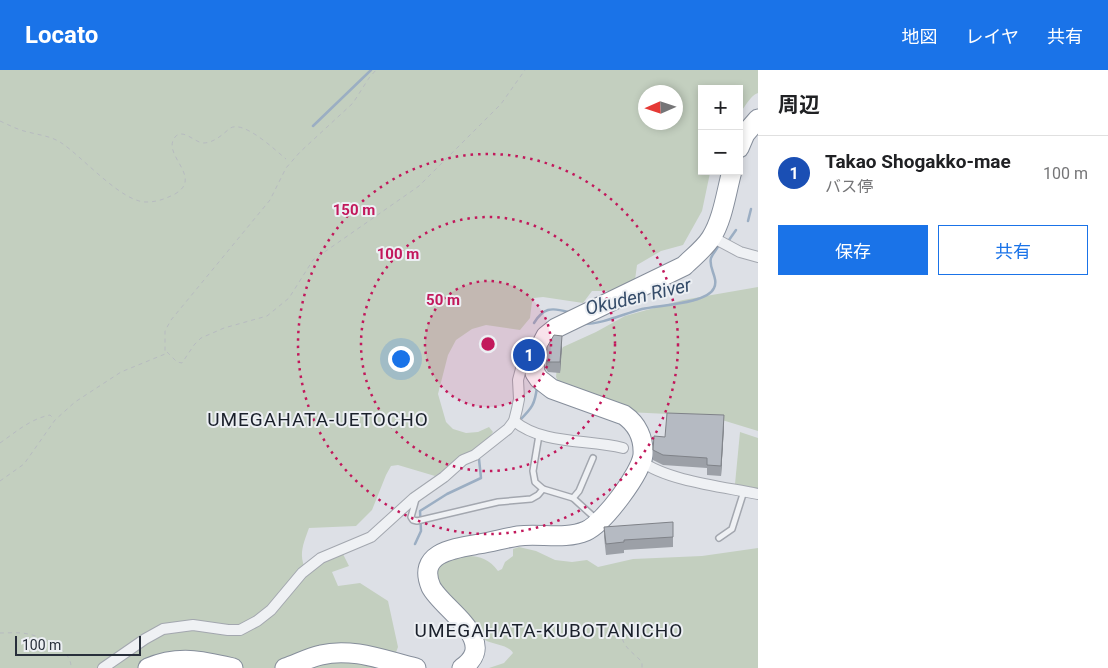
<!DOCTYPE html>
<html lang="ja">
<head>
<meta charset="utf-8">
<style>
  :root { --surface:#fff; --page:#f2f2f2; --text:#202124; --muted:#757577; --line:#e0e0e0; --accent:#1a73e8 }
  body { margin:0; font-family:Roboto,"Noto Sans JP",sans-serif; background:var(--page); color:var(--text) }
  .controls { position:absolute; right:15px; top:15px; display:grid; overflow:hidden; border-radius:0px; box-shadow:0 2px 8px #0003 }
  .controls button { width:45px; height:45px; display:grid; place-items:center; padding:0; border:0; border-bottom:1px solid var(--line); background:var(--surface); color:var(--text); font:25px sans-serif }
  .compass { position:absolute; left:638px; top:15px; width:45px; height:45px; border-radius:50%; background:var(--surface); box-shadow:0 2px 8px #0003; rotate:267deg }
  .scale { position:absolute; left:15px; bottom:12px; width:126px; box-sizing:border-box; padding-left:5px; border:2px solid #282f3b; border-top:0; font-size:14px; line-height:18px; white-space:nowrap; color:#282f3b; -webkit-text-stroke:4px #eceff3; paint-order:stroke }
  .you { position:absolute; left:400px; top:288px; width:18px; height:18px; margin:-12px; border:4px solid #fff; border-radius:50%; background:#1a73e8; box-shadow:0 0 0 8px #1a73e833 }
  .badge { display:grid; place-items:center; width:32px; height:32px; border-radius:50%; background:var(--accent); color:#fff; font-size:16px; font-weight:700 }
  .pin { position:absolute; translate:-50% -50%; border:2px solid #fff; box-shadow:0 1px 5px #0006 }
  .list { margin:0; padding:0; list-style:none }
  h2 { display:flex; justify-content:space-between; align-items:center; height:65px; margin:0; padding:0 20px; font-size:21px }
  h2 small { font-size:16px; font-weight:400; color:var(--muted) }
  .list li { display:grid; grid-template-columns:32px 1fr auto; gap:15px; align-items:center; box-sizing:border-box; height:75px; padding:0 20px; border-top:1px solid var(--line) }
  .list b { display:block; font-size:19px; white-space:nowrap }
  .list p { margin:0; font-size:16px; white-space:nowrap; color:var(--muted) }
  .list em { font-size:16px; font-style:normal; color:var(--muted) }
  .actions { display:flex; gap:10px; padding:15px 20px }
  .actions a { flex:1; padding:11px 0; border:1px solid var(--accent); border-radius:0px; text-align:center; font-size:18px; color:var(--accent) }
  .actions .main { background:var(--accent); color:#fff }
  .map { position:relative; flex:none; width:758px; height:598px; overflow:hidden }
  header { display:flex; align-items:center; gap:30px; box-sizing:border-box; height:70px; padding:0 25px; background:var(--accent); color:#fff }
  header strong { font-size:24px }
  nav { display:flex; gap:28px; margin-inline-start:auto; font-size:18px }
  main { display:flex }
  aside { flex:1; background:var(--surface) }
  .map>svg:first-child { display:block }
  .green { fill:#c3cfbf; fill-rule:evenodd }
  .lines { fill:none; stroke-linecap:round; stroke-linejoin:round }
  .stream { stroke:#9baec3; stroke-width:2.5 }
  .lane-casing { stroke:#a3a7af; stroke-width:8 }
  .street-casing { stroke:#a3a7af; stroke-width:12 }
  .highway-casing { stroke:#868e9b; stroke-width:21 }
  .path { stroke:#b7bbc0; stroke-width:1; stroke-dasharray:4 4; stroke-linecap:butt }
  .lane { stroke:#eff1f4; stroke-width:5 }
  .street { stroke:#eff1f4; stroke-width:10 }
  .highway { stroke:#fff; stroke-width:19 }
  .wall { fill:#9ca0a7 }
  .shaded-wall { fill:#7f8288 }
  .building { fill:#b5bac2; stroke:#7f8288 }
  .ring { fill:none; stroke:#c2185b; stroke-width:2.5; stroke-dasharray:2.5 5 }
  .labels { text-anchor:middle; stroke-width:4; stroke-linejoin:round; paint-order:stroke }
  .water-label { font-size:19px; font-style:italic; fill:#364d6a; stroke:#eceff3 }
  .neighbourhood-label { font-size:19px; letter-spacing:1px; fill:#1a202b; stroke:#eceff3 }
  .centre { fill:#c2185b; stroke:#eceff3; stroke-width:2.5 }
  .ring-label { font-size:15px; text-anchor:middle; font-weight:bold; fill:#c2185b; stroke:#eceff3; stroke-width:4; stroke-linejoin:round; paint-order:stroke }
</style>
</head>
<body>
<header>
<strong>Locato</strong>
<nav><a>地図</a><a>レイヤ</a><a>共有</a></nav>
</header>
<main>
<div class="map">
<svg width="758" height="598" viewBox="0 0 758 598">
  <rect width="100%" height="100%" fill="#dde0e6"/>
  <g class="green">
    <path d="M0,0h758v23c-8,2 -12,14 -19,20v-24h-37v82h8v2l-8,38 -19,34 -22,6 -24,14 -2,15 -20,11h-23l-9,12 -40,-6 -9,1 -2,4 -2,16 -10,12 -34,-5 -14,4 -16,11 -8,15 -10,39 8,28 7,7 13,4 12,-1 11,-5 4,5 -9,12 -49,32 -37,-11 -7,1 -5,9 -14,35 -16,16 -47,2c-5,14 -12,29 -2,43l14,-11 22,-6 6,12 -17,6 6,14 22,-3 28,18 10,46 -3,8 2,13h-397zM646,22h30v30h-30z"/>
    <path d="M758,217v144l-49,-15 -82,-4 -67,-26 -4,-9 2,-20 5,-10 33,-15 29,-16 58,-16z"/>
    <path d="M740,362l18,6v51l-23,-5z"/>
    <path d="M519,477l17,4 19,9 17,2 15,-2 11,7 35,-8 69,-3 56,-8v120h-269l15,-5 9,-10c-4,-8 -19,-8 -28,-13l-49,-44 1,-34c23,-6 45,-13 61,9l4,-2 3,-7 8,-6v-7z"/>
  </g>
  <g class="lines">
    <g class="stream">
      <path d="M313,56l58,-56"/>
      <path d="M748,151l3,-12"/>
      <path d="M729,170l7,-10"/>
      <path d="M534,253c9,-15 17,-16 34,-11"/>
      <path d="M583,254c20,0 40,-10 59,-15 16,-4 65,-5 72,-21 5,-10 -6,-20 -3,-30 2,-5 6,-9 8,-13"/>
      <path d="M520,350c12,-12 15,-16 17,-33"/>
      <path d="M415,474l6,-13 -1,-20 27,-17 34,-16 -2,-19"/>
    </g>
    <g class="lane-casing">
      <g id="lane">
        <path d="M543,419l30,9 22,20"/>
        <path d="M573,428l6,-7 14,-33"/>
        <path d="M416,429l-5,18 2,3 4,1 81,-19 33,-3 7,-4 5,-6 -8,-7 -2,-11 6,-36"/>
        <path d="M719,468l13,-9 12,-38"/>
      </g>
    </g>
    <g class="street-casing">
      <g id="street">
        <path d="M712,167l28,15 18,5"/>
        <path d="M514,351c29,24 73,18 109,27"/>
        <path d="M641,391c26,20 84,26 117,33"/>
        <path d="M103,598l42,-29 18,-10 30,-4 35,5h12l17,-9 14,-11 31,-37 19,-15 50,-21 43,-39 30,-21 19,-17 12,-5 33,-26 6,-8 3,-12 2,-10 -1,-19 4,-15 12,-2"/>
      </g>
    </g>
    <g class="highway-casing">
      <g id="highway">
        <path d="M739,78l6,-14 13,-15"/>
        <path d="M148,598c31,-13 55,-7 85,0"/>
        <path d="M285,598c12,-4 23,-10 36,-13 31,-8 65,6 95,13"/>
        <path d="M462,598c39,-27 -20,-59 -31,-81 -15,-35 25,-39 48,-43 13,-2 26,-6 39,-8 22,-3 47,4 68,-5 18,-8 55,-58 57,-76 1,-17 -6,-31 -19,-40l-72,-26 -13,-10 -4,-6 -1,-10 3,-10 9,-17 10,-8 128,-62c9,-9 20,-17 27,-28 12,-19 15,-45 21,-67"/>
      </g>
    </g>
    <g class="path">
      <path d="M0,51c9,4 18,9 28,11 11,3 22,4 32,10 22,14 61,60 86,60 11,0 19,-3 29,-8 29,-17 -14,-39 0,-57 8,-9 19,5 28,6 10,0 18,-7 26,-14 13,-11 46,21 57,30"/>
      <path d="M167,282l10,10 5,1 12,-18 7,-7 23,-10 43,-12 22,-18 24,-38 106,-74 82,-82 24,-34"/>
      <path d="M0,373c16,-11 30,-24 50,-28l4,4"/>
      <path d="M0,411l24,-17 31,-44 20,-18 46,-30 44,-18v-23l6,-11 99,-120 16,-32 14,-16 53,-49 16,-25 7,-8"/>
      <path d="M622,561c-2,15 11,21 20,31v6"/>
      <path d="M0,563c9,0 19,-1 28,1 15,3 44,15 43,34"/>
    </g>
    <use href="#lane" class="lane"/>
    <use href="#street" class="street"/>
    <use href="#highway" class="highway"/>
  </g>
  <g class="wall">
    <path d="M562,276l-2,27 -12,-1 -2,-3v-10z"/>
    <path d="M724,356l-3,50 -14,-1v-7l-44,-3 -10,-5v-10l12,-13z"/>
    <path d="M604,457l69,10v10l-49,3v3l-18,2 -2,-18z"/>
  </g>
  <g class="shaded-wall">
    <path d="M562,266v10l-2,27v-11z"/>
    <path d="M724,345v11l-3,50v-10z"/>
  </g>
  <g class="building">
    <path d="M554,265l8,1 -2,26h-12l-2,-3 1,-12z"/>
    <path d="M667,343l57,2 -3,51 -14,-1v-7l-44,-3 -10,-5 1,-14 11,1z"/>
    <path d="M673,452v15l-49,3v2l-18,2 -2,-17z"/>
  </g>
  <circle cx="488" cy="274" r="63" fill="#c2185b" fill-opacity=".12"/>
  <g class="ring">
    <circle cx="488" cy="274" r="63"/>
    <circle cx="488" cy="274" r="127"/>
    <circle cx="488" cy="274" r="190"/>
  </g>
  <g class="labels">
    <g class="water-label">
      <text transform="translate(638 226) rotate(-13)" y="7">Okuden River</text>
    </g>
    <g class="neighbourhood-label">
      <text x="318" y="356">UMEGAHATA-UETOCHO</text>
      <text x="549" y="567">UMEGAHATA-KUBOTANICHO</text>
    </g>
  </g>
  <circle cx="488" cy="274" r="8" class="centre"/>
  <g class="ring-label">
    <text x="354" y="145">150 m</text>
    <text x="398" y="189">100 m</text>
    <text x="443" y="235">50 m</text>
  </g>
</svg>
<div class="controls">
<button>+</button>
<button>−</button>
</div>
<svg class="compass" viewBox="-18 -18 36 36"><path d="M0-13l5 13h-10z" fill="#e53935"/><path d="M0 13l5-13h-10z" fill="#757577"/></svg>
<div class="scale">100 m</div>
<div class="you"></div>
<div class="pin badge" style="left:529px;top:285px;background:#1a4fb4">1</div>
</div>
<aside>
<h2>周辺<small></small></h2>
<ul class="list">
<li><span class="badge" style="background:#1a4fb4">1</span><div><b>Takao Shogakko-mae</b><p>バス停</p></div><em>100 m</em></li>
</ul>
<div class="actions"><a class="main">保存</a><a>共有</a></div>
</aside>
</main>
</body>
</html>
